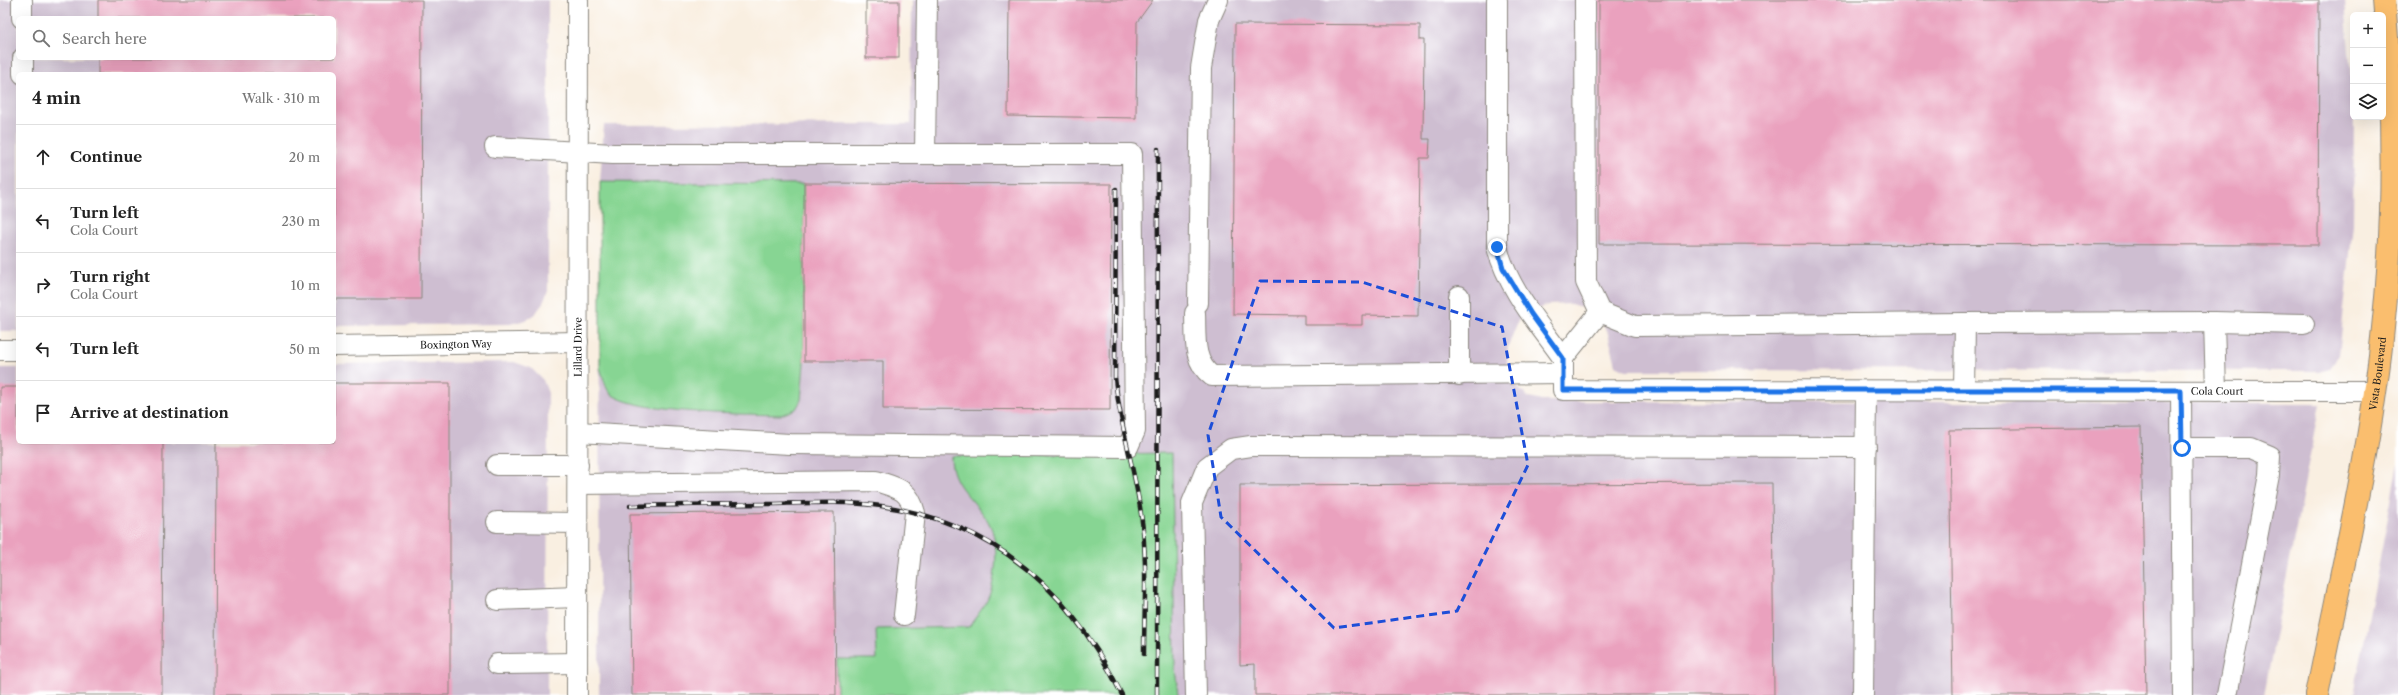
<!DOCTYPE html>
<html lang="en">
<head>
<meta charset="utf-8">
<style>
  :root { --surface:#fff; --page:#f2f2f2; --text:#222; --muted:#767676; --line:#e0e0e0 }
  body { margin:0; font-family:"Libre Caslon Text",serif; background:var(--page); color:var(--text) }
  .controls { position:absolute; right:12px; top:12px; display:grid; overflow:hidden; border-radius:6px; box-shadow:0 4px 16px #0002 }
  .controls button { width:36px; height:36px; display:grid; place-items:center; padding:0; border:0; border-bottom:1px solid var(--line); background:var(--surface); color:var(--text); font:20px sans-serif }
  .stop { position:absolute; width:12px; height:12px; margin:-9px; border:3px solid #1a73e8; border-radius:50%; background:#fff }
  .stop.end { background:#1a73e8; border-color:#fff; box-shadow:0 1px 4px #0008 }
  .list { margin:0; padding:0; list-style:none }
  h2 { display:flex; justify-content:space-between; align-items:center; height:52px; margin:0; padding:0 16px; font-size:17px }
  h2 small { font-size:13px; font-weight:400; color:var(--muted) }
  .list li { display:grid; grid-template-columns:26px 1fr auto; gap:12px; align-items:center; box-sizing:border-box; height:64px; padding:0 16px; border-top:1px solid var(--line) }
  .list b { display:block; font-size:15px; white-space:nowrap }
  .list p { margin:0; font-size:13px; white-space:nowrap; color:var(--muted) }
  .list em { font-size:13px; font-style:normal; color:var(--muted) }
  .icon { flex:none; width:22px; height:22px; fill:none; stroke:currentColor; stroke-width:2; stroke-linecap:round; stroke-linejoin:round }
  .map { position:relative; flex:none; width:2398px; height:695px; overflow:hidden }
  .search { position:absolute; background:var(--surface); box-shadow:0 4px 16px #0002; left:16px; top:16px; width:320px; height:44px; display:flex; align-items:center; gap:10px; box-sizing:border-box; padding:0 14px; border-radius:6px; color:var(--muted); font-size:15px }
  .panel { position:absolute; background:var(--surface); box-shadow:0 4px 16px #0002; left:16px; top:72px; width:320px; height:372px; border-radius:6px }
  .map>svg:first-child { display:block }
  .industrial { fill:#cebed1; fill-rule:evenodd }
  .green { fill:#87d593; stroke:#527858 }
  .building { fill:#eaa1be }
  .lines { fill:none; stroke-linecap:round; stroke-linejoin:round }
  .minor-casing { stroke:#8a867e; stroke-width:22 }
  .major-casing { stroke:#8a867e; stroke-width:24 }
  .minor { stroke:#fff; stroke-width:20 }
  .major { stroke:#fabe6e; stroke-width:22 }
  .rail-casing { stroke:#1c1c1c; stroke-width:4.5 }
  .rail { stroke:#fff; stroke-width:3; stroke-dasharray:9; stroke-linecap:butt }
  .route { stroke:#1a73e8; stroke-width:5 }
  .marked { fill:none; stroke:#1d4ed8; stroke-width:3; stroke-dasharray:8 5; stroke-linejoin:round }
  .labels { text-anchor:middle; stroke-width:4; stroke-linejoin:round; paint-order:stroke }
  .street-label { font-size:10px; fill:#1c1c1c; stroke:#fff }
</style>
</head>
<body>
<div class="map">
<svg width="2398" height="695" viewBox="0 0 2398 695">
  <rect width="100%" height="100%" fill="#fff"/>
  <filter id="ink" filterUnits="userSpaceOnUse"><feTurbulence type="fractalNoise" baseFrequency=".025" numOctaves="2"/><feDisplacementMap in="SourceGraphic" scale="8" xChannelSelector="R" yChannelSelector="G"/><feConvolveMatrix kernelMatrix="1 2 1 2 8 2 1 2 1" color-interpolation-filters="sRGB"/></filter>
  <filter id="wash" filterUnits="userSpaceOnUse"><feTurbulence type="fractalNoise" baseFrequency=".012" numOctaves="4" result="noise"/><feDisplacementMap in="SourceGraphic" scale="16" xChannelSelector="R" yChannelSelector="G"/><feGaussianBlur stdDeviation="0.9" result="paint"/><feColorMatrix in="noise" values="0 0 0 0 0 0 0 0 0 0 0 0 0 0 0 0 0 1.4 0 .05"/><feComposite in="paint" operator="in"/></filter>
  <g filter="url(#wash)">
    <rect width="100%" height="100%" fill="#f9efe1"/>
    <g class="industrial">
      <path d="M0,0h548v291l-5,12 -7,10 -10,7 -16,4 -176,2v-252h-316v257h-18zM18,18h316v40h-316z"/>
      <path d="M912,0h1433l9,117 -1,108 -14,130 -10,13 -9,3 -694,-1 -10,-5 -9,-35 -8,-11 -12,-10 -16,-5 -22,1 -15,5 -15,9 -11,27 -1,17 11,25 11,10 13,3 778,2 -56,292h-1665l1,-513 4,-57 307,-1z"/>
      <path d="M514,362l17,6 12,12 5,13 -1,302h-547v-327h18v74h316v-78z"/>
      <path d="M2398,463v232h-44l34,-179z"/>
    </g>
    <g class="green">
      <path d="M600,182l204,2v179l-3,37 -5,9 -15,6c-35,-1 -148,-1 -171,-22 -5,-5 -7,-18 -10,-25z"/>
      <path d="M1172,453l3,215 3,27h-341v-36h40l-1,-30 93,-2c6,-10 16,-20 20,-31 8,-23 11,-58 -3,-78 -15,-22 -35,-33 -35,-62z"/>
    </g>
    <g id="blocks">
      <g class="building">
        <path d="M98,0h324l-1,299h-87v-225h-236v-16h236v-40h-236z"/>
        <path d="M1009,0h144l-16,22 -1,96 -128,-2z"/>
        <path d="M1599,0h720l-1,245 -719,-1z"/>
        <rect x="866" y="1" width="33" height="57"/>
        <path d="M1235,24l185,1v15h4l-1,99h7l-1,19h-9l-2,158 -56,-1v10h-58v-10l-71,-1z"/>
        <path d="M804,183l307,1 -1,226 -227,-1v-48h-79z"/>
        <path d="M334,383h116v312h-235l1,-253h118z"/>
        <path d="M0,387h18v55h145l-1,253h-162z"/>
        <path d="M2141,427l5,268h-193l-4,-265z"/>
        <path d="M1772,483l2,212h-519v-31l-15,1v-180z"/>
        <path d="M834,512l2,183h-204l-2,-181z"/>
      </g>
    </g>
  </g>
  <g filter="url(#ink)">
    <use href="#blocks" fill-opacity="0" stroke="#8a867e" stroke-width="1"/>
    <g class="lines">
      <g class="minor-casing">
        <g id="minor">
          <path d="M22,0v18"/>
          <path d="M1497,0v247c11,42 41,76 66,111"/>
          <path d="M1585,0l1,282 14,30"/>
          <path d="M23,58v16"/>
          <path d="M495,147l118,7h312l2,-154"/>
          <path d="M1198,303l3,-235 8,-48 9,-20"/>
          <path d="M1195,313c1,23 -3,48 17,63l351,-3"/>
          <path d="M2214,322l90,2"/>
          <path id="s1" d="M334,346l244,-4"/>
          <path d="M0,350h18"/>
          <path id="s2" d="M1563,358v32l812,1"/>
          <path d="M1563,358l37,-46 35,14 330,-3"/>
          <path d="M1459,375v-79"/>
          <path d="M1964,391l1,-68 249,-1 2,69"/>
          <path d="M2181,391l2,304"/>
          <path d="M578,432l212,12 338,3 7,-16 -3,-277h-207"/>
          <path d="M2182,448h69l19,8 -1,19 -42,220"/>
          <path d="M497,465h81"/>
          <path d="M578,484l298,-3c22,7 33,8 39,32l-11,102"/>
          <path d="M497,522l80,1"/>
          <path d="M497,600l80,-3"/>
          <path d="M497,664l80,-1"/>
          <path id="s3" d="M577,695l1,-695"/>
          <path d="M1196,695l-4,-192 15,-36 24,-18 20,-3 615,1"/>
          <path d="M1863,695l3,-304"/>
        </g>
      </g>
      <g class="major-casing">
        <g id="major">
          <path id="s4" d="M2317,695c23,-118 52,-237 65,-357 13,-112 12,-226 2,-338"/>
        </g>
      </g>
      <use href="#minor" class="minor"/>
      <use href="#major" class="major"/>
      <g class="rail-casing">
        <g id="rail">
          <path d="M1116,189l-1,188c4,47 20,91 26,137 7,46 3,94 3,140"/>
          <path d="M630,506c49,-1 97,-2 145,-2 35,-1 71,-3 106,2 115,16 191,87 241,189"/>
          <path d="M1157,695l1,-546"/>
        </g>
      </g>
      <use href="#rail" class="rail"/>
    </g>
  </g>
  <g class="lines" filter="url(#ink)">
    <path class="route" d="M1497,247l6,21 28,46 32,44v32h618l1,58"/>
  </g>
  <path class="marked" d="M1260,281l102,1 140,45 26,138 -71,146 -123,17 -113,-111 -13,-82z"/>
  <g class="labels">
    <g class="street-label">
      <text dy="4" stroke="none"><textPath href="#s1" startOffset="122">Boxington Way</textPath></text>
      <text dy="4" stroke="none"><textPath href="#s3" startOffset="348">Lillard Drive</textPath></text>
      <text dy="4" stroke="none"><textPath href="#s4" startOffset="327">Vista Boulevard</textPath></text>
      <text dy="4" stroke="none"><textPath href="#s2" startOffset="686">Cola Court</textPath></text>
    </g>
  </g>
</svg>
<div class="controls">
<button>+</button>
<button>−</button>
<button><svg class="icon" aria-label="layers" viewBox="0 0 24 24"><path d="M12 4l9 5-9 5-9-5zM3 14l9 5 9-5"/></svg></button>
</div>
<div class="stop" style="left:2182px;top:448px"></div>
<div class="stop end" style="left:1497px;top:247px"></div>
<div class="search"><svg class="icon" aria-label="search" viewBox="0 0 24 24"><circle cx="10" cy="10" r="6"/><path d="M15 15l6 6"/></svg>Search here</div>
<section class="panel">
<h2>4 min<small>Walk · 310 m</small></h2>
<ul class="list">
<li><svg class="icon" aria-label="ahead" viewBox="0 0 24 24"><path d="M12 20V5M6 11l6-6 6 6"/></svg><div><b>Continue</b></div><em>20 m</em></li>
<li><svg class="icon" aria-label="left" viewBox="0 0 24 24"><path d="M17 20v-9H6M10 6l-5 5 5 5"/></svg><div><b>Turn left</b><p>Cola Court</p></div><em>230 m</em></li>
<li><svg class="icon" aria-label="right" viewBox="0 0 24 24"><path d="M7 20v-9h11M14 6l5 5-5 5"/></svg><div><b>Turn right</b><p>Cola Court</p></div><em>10 m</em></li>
<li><svg class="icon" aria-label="left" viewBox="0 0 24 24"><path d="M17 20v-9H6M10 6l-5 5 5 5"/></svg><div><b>Turn left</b></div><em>50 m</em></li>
<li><svg class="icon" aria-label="arrive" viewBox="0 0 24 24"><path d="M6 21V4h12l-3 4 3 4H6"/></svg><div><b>Arrive at destination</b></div></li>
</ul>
</section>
</div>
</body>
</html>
